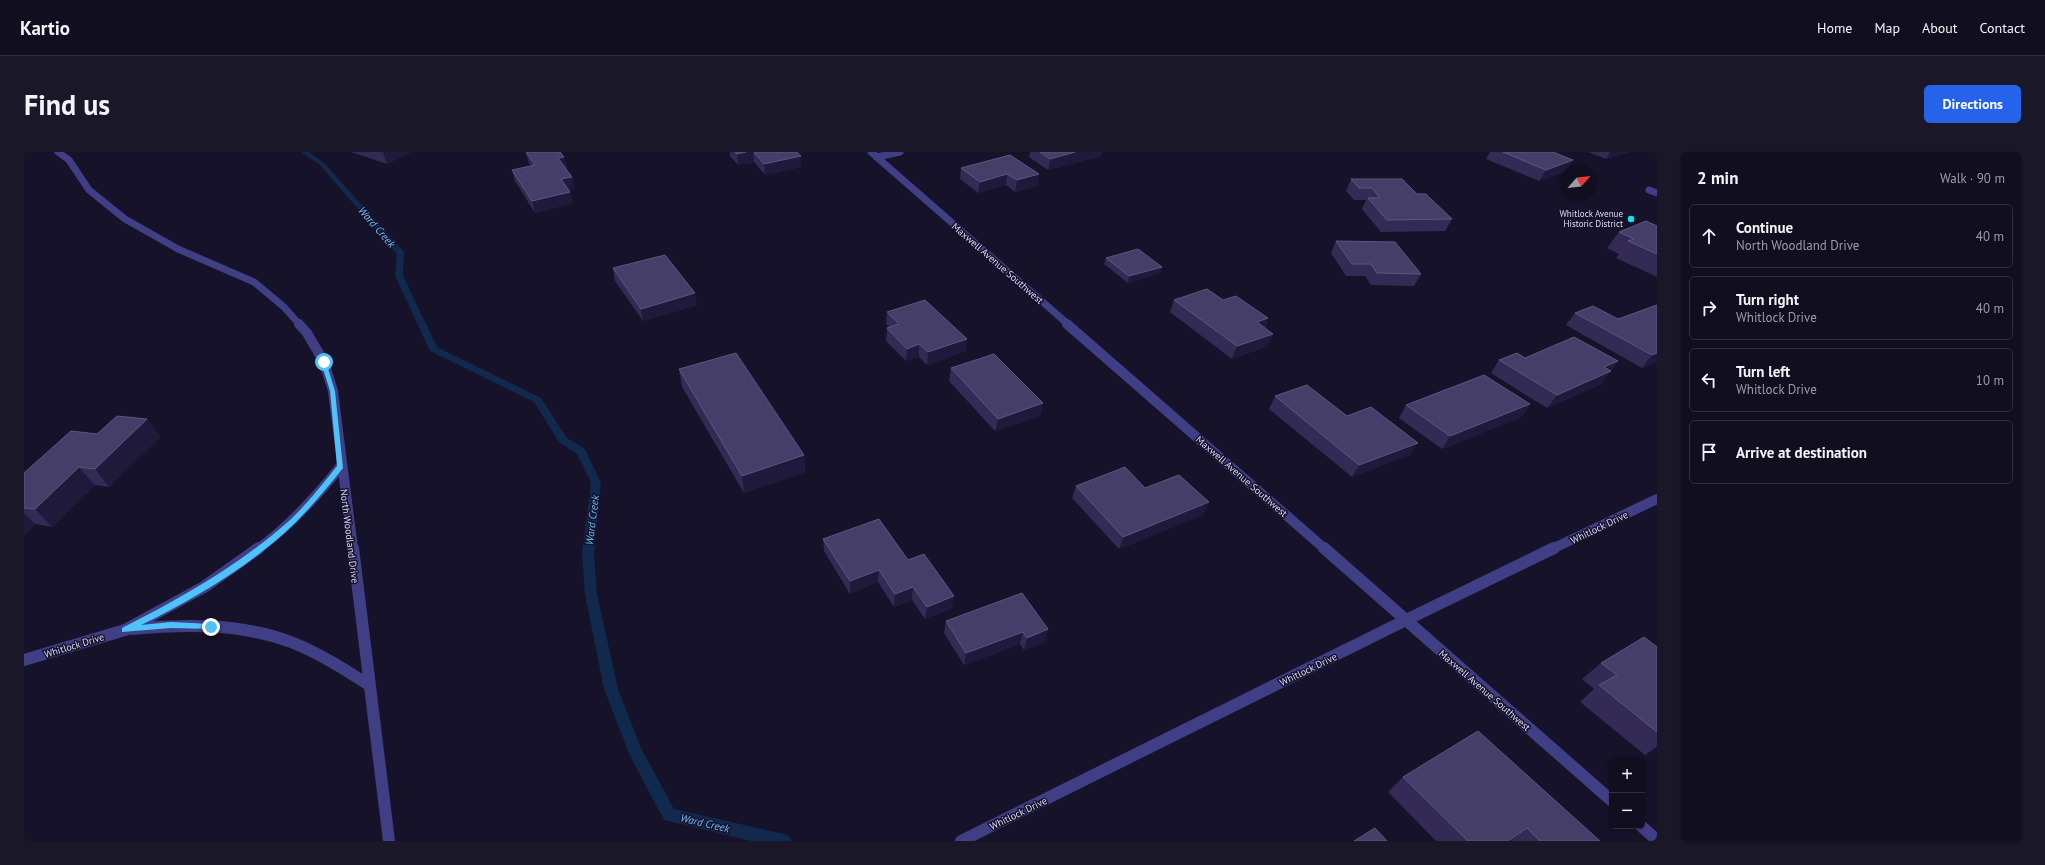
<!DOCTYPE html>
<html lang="en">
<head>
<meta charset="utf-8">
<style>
  :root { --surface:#100e1f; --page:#191728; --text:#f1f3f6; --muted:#9c9ca4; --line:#302e3d; --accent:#2563eb }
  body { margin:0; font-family:"PT Sans",sans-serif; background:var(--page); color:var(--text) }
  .controls { position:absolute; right:12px; bottom:12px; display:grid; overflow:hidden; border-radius:6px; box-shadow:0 1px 3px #0004 }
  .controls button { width:36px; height:36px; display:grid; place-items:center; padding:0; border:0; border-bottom:1px solid var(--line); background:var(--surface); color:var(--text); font:20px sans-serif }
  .compass { position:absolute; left:1537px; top:12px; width:36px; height:36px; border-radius:50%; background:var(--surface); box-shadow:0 1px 3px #0004; rotate:63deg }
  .stop { position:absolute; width:12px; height:12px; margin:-9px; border:3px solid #4fc3f7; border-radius:50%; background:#fff }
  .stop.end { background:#4fc3f7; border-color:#fff; box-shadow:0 1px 4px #0008 }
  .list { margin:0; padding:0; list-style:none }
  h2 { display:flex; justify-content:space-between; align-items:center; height:52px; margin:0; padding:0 16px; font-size:17px }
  h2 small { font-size:13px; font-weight:400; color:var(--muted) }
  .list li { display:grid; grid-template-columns:26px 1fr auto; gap:12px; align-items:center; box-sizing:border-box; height:64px; margin:0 8px 8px; padding:0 8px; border:1px solid var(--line); border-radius:6px }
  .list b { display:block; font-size:15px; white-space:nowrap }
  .list p { margin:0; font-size:13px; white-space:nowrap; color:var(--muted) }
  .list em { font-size:13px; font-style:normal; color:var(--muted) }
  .icon { flex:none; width:22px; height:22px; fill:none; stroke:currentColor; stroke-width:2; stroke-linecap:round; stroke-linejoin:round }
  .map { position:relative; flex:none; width:1633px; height:689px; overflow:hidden; border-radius:6px }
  header { display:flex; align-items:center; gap:24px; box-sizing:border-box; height:56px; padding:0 20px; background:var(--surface); border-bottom:1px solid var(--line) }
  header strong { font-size:19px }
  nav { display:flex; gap:22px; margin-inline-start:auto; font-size:14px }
  .intro { display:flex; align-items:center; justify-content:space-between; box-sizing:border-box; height:96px; padding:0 24px }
  h1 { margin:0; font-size:28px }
  .button { padding:10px 18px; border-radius:6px; background:var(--accent); color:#fff; font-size:14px; font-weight:700 }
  main { display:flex; gap:24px; padding:0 24px }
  aside { flex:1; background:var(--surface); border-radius:6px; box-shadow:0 1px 3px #0004 }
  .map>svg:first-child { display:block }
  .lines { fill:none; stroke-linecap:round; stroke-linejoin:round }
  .stream { fill:#11294d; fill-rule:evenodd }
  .minor-far2 { stroke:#403f86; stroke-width:7 }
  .minor-far1 { stroke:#403f86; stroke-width:10 }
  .minor { stroke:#403f86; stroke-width:12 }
  .wall { fill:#332b56 }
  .shaded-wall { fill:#1f193c }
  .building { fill:#453e68; stroke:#5d577f }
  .route { fill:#4fc3f7 }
  .poi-dot { fill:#10e2f5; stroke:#151229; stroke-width:1.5 }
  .labels { text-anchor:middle; stroke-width:3; stroke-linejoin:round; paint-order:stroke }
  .far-poi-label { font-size:9px; fill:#dedbfe; stroke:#151229; text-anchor:end }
  .street-label { font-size:10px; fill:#dedbfe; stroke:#151229 }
  .water-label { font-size:11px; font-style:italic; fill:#6ebbf9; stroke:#151229 }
</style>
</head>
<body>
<header>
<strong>Kartio</strong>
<nav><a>Home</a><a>Map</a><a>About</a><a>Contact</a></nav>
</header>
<div class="intro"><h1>Find us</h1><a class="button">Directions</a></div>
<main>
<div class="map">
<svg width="1633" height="689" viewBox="0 0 1633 689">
  <rect width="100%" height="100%" fill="#151229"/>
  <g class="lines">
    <path class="stream" d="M277,0h8l15,11 80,89 -1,24 34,71 104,51 26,40 18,11 16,34 -7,71 3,40 21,95 23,59 33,61 110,25 5,2 3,5h-41l-87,-21 -34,-64 -26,-67 -19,-95 -3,-40 9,-71 -14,-29 -18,-12 -25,-40 -104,-51 -35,-75 2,-22 -77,-89z"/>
    <g class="minor-far2">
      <path d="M34,0l11,8 20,30 36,29 53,30 76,33 30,25 16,18"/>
      <path d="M847,0l198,173"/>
      <path d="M853,5l23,-5"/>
      <path d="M1625,38l8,3"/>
    </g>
    <g class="minor-far1">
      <path d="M275,172l8,9 17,29 9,29 20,158"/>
      <path d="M1043,172l258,225"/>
      <path d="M234,397c32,-23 58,-52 83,-83"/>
      <path d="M1528,397l105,-50"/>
    </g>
    <g class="minor">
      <path d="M329,396l36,293"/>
      <path d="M1300,396l288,253"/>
      <path d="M107,477c54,-5 109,-6 160,13 28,11 53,27 78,43"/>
      <path d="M0,508l101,-30 79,-43 55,-39"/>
      <path d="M1617,674l16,14"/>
      <path d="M937,689l445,-221 148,-72"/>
    </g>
  </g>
  <g class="wall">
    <path d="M327,0h60l-24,12z"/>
    <path d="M502,0h34l4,5 3,11h-2l7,9 2,11 -6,2 2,2 3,11 -38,10 -20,-32 -3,-11 19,-4 -3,-5z"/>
    <path d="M706,0h67l4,15 -36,8 -11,-13 -16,3 -8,-9z"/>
    <path d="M1006,0h72l-1,4 -53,14 -19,-13z"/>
    <path d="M1466,0h63l13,19 -27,10 -53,-22z"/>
    <path d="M1564,0h43l-25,7z"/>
    <path d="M986,3l28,31 -23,6 -9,-7 -28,8 -18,-14 1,-11z"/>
    <path d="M1327,27l66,15 35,25 -7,12 -64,1 -19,-23 4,-9h-12l-8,-9z"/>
    <path d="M1633,74v51l-41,-19 3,-4 -12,-6 12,-16z"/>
    <path d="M1312,89l85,33 -7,12 -43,-1 -6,-9h-19l-15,-23z"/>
    <path d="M1082,106l56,9 -2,6 -32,10 -24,-19z"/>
    <path d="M589,116l84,37 -54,16 -28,-40z"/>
    <path d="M1150,148h49l45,18 -3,10 3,18 -36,13 -62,-47z"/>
    <path d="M1633,153v57l-15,6 -76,-43 9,-12 43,6z"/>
    <path d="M863,160l79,39 -39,14 -8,-8 -13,4 -20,-20 1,-13 2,-1 -3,-3z"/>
    <path d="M1501,206l93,3 -17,23 -54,24 -56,-35 8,-13z"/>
    <path d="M927,216l92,35 -3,13 -45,15 -46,-50z"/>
    <path d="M655,217l125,86 1,17 -61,21 -62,-106z"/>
    <path d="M1251,244l72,20 63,39 -58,22 -83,-68z"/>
    <path d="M1506,252l-9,13 -79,32 -43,-31 7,-13z"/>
    <path d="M123,267l13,18 -51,50 -14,-2 -43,42 -17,-3 -11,11v-62l73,-39z"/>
    <path d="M1052,334l69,2 58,27 -84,34 -47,-51z"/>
    <path d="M799,387l85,21 44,48 -27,11 -13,-19 -18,7 -16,-25 -28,12 -26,-43z"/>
    <path d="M922,469l102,8 -3,13 -21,8 -4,-6 -56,21 -20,-32z"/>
    <path d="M1633,495v100l-12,8 -65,-53 14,-13 -12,-10 19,-16z"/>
    <path d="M1379,625l197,64h-164l-48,-49z"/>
  </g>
  <g class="shaded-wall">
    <path d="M360,0h27l-24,12 -4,-11z"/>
    <path d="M722,0h7l1,10 -16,3 -1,-11z"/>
    <path d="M1051,0h27l-1,4 -53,14 2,-11z"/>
    <path d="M1586,0h21l-25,7z"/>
    <path d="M777,4v11l-36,8 -1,-11z"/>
    <path d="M540,5l3,11 -7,2 -2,-12z"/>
    <path d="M1549,8l-7,11 -27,10 7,-11z"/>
    <path d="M983,22l-1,11 -28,8 2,-11z"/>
    <path d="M1015,22l-1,12 -23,6 2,-12z"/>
    <path d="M548,25l2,11 -10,3 -3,-12z"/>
    <path d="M546,40l3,11 -38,10 -3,-12z"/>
    <path d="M1138,115l-2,6 -32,10 1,-7z"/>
    <path d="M671,141l2,12 -54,16 -2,-12z"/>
    <path d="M1244,166l-5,13 -6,-9z"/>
    <path d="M1249,182l-5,12 -36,13 5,-13z"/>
    <path d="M943,187l-1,12 -39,14 1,-13z"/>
    <path d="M895,192v13l-13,4 1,-12z"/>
    <path d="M1633,201v9l-15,6 10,-13z"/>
    <path d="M1594,209l-9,11 2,-1 -10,13 -54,24 10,-13 47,-28z"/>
    <path d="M1019,251l-3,13 -45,15 3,-12z"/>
    <path d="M1506,252l-9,13 -79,32 8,-13z"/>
    <path d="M123,267l13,18 -51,50 -14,-18z"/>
    <path d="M1394,291l-8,12 -58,22 7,-12z"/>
    <path d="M780,303l1,17 -61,21 -2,-17z"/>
    <path d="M55,315l16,18 -43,42 -17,-18z"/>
    <path d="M1185,350l-6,13 -84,34 4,-12z"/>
    <path d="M0,361l11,11 -11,11z"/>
    <path d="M855,418l-1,12 -28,12v-13z"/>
    <path d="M889,435l-1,13 -18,7 1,-13z"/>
    <path d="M930,444l-2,12 -27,11 2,-12z"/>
    <path d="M1024,477l-3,13 -21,8 3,-12z"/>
    <path d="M999,480l-3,12 -56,21 2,-12z"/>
    <path d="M1633,594v1l-12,8z"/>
    <path d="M1503,676l-17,13h-2z"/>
  </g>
  <g class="building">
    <path d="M502,0h34l4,5 -6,1 14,19 -11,2 9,13 -38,9 -20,-31 23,-5z"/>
    <path d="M711,0h11l-9,2z"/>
    <path d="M730,0h43l4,4 -37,8z"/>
    <path d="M1016,0h35l-25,7z"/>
    <path d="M1479,0h50l20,8 -27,10z"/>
    <path d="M986,3l29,19 -22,6 -10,-6 -27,8 -19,-14z"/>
    <path d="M1327,27h51l15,15h9l26,25 -65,1 -19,-22h12l-8,-10h-13z"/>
    <path d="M1622,69l11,5v28l-29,-13 6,-2 -15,-7z"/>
    <path d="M1312,89l59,1 26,32 -44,-1 -6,-9h-19z"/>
    <path d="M1114,97l24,18 -33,9 -23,-18z"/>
    <path d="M641,103l30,38 -54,16 -28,-41z"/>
    <path d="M1183,137l16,11 13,-4 32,22 -11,4 16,12 -36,12 -63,-46z"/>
    <path d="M901,148l42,39 -39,13 -9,-8 -12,5 -20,-21 12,-4 -12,-12z"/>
    <path d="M1633,153v48l-5,2 -77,-42 18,-7 25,13z"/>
    <path d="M1550,185l44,24 -14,6 7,4 -54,24 -58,-35 18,-7 8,5z"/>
    <path d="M712,201l68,102 -62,21 -63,-107z"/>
    <path d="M970,202l49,49 -45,16 -47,-51z"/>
    <path d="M1460,223l46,29 -80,32 -44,-31z"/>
    <path d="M1283,233l40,31 24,-9 47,36 -59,22 -84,-69z"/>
    <path d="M93,264l30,3 -52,50 -16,-2 -44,42 -11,-1v-35l47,-42 26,3z"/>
    <path d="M1101,315l20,21 34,-13 30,27 -86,35 -47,-51z"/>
    <path d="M855,367l29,41 16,-6 30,42 -27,11 -14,-20 -18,7 -16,-24 -29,11 -27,-42z"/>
    <path d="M998,441l26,36 -21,9 -4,-6 -57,21 -20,-32z"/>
    <path d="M1620,485l13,10v85l-58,-47 18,-10 -16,-12z"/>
    <path d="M1454,579l122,110h-60l-13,-13 -19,13h-40l-65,-64z"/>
    <path d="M1351,676l12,13h-33z"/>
  </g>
  <path class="route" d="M300,208l2,2 9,29 8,77c-15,19 -31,38 -48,55 -42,41 -101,76 -154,102l30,-3 40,2 2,1v4l-42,-1 -49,4v-4c59,-30 117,-63 167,-107 18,-17 33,-36 48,-55l-7,-75 -9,-29z"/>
  <circle class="poi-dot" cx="1607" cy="67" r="4"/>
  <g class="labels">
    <g class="far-poi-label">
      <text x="1599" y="65">Whitlock Avenue<tspan x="1599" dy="10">Historic District</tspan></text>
    </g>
    <g class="street-label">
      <text transform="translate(974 111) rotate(41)" y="4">Maxwell Avenue Southwest</text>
      <text transform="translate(1218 324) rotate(41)" y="4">Maxwell Avenue Southwest</text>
      <text transform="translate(1575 375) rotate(-26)" y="4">Whitlock Drive</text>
      <text transform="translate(326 384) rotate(83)" y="4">North Woodland Drive</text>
      <text transform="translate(50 493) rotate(-17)" y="4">Whitlock Drive</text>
      <text transform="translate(1284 517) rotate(-26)" y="4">Whitlock Drive</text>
      <text transform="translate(1461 538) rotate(41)" y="4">Maxwell Avenue Southwest</text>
      <text transform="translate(994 661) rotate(-26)" y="4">Whitlock Drive</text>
    </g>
    <g class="water-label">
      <text transform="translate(353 75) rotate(49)" y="4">Ward Creek</text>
      <text transform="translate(568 368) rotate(-83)" y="4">Ward Creek</text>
      <text transform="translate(681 671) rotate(13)" y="4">Ward Creek</text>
    </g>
  </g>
</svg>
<div class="controls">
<button>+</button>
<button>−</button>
</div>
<svg class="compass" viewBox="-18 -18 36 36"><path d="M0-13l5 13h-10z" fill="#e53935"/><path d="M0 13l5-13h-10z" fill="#9c9ca4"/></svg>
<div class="stop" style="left:300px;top:210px"></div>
<div class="stop end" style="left:187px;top:475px"></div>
</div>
<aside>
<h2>2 min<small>Walk · 90 m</small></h2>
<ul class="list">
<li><svg class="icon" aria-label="ahead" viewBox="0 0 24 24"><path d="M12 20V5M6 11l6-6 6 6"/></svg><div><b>Continue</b><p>North Woodland Drive</p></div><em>40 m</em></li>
<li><svg class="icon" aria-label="right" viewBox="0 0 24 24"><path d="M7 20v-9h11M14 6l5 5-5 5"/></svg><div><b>Turn right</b><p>Whitlock Drive</p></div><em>40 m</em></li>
<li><svg class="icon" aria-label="left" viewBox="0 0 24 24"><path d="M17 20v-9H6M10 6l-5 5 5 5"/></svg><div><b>Turn left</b><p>Whitlock Drive</p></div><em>10 m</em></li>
<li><svg class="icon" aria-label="arrive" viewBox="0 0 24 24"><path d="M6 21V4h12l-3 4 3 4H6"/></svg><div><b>Arrive at destination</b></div></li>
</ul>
</aside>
</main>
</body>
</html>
